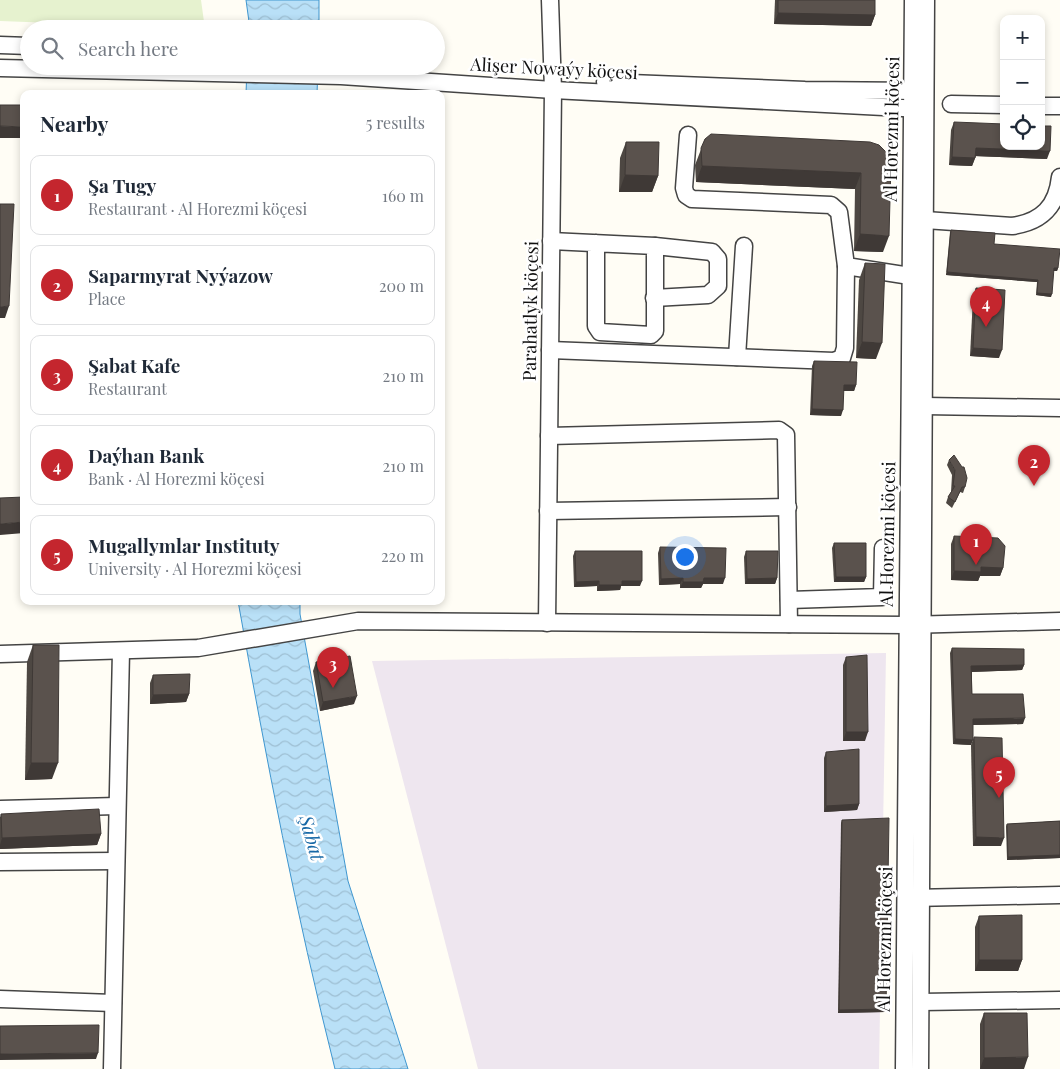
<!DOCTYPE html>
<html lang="en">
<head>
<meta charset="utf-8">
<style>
  :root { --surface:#fff; --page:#f2f2f3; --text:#1f2937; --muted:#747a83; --line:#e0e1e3; --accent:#c4262e }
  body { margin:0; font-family:"Playfair Display",serif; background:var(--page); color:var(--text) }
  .controls { position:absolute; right:15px; top:15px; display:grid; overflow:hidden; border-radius:10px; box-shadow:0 2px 8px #0003 }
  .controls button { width:45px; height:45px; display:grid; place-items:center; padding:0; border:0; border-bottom:1px solid var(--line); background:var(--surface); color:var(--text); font:25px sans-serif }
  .you { position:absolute; left:684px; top:556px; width:18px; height:18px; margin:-12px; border:4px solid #fff; border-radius:50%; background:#1a73e8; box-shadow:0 0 0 8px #1a73e833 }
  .badge { display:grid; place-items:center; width:32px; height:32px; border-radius:50%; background:var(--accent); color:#fff; font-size:16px; font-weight:700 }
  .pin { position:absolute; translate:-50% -41px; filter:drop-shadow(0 1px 2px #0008) }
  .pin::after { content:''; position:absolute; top:26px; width:18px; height:15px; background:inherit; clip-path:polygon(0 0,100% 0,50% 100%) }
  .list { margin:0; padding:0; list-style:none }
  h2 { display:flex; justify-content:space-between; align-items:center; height:65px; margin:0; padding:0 20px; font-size:21px }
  h2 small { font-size:16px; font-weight:400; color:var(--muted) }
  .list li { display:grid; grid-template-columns:32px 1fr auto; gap:15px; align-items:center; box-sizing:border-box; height:80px; margin:0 10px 10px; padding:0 10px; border:1px solid var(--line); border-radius:10px }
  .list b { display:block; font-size:19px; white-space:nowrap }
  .list p { margin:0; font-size:16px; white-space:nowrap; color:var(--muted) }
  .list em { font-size:16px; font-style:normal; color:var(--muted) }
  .icon { flex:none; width:28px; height:28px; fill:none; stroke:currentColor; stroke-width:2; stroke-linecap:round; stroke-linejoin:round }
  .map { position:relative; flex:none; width:1060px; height:1069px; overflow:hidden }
  .search { position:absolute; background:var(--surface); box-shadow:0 2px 8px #0003; left:20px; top:20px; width:425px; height:55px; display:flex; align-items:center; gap:12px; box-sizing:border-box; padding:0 18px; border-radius:28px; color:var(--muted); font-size:19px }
  .panel { position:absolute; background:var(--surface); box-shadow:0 2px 8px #0003; left:20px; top:90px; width:425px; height:515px; border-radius:10px }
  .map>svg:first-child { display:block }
  .industrial { fill:#eee6ef }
  .pitch { fill:#e6f2cf }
  .water { fill:url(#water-waves); stroke:#3f96cf }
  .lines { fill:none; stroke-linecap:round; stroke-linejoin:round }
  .minor-casing { stroke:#444; stroke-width:19 }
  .minor { stroke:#fff; stroke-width:16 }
  .wall { fill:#4d4742 }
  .shaded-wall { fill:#3f3936 }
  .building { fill:#5a524d; stroke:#3f3936 }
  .labels { text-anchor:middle; stroke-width:5; stroke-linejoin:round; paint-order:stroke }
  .street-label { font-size:18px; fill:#111; stroke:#fff }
  .water-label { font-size:19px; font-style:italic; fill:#1768a6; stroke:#fff }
</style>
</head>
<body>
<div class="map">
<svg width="1060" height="1069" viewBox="0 0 1060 1069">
  <defs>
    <pattern id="water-waves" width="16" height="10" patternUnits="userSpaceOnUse" patternTransform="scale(1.25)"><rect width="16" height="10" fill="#b9e0f7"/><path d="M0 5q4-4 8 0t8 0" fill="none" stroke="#9ebfd3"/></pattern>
  </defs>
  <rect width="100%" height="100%" fill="#fffdf5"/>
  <path class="industrial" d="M886,653l-7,416h-401l-106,-408z"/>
  <path class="pitch" d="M0,0h201l4,29h-146l-6,-6 -53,-2z"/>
  <g class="water">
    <path d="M246,0h73v29h-69z"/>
    <path d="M247,66h71l-1,28h-71z"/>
    <path d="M238,601h62v13l48,267 60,188h-73c-39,-155 -69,-311 -97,-468z"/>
  </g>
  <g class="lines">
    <g class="minor-casing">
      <g id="minor">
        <path d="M0,45l29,1"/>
        <path d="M0,68l341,8 212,14 369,19"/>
        <path d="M605,82l200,8 117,1"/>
        <path d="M951,104l53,1"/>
        <path d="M1041,106h19"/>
        <path d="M688,135l-4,53 2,7 6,4 139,6 8,7 7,54 64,10"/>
        <path d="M925,220l87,6c30,-4 45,-20 48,-49"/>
        <path d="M551,241l104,5v85l-4,4 -51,-3 -4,-6v-83"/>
        <path d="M654,298l54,-3 10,-9v-27l-6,-7 -57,-6"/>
        <path d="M550,350l284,11 8,-3 3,-10 1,-82"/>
        <path d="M737,357l7,-111"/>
        <path d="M924,406l136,2"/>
        <path d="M549,436l230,-6 7,5 3,189"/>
        <path d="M548,511l240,-4"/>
        <path d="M789,600l93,-3 1,-49"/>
        <path d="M547,623l6,-533 -3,-90"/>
        <path d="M0,654l198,-6 160,-27 549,4 153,-4"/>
        <path d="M0,809l117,-3"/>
        <path d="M0,862l116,-1"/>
        <path d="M912,898l148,-3"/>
        <path d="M0,999l113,4"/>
        <path d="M921,1002l139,-2"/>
        <path d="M112,1069l9,-418"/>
        <path d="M904,1069l9,-1069"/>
        <path d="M920,1069l6,-1069"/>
      </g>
    </g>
    <use href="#minor" class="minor"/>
  </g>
  <g class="wall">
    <path d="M775,0h100v15l-4,11 -97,-2z"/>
    <path d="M954,122l93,37 -71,-3 -4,10 -23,-1 2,-35z"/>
    <path d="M705,139l165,3 13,110 -29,-1 1,-62 -159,-7 -1,-17z"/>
    <path d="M626,142l32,34 -6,16h-33l1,-34z"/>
    <path d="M951,230l43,14 64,24 -1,3h-4l-2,26 -15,-2 1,-13 -91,-7 4,-43z"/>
    <path d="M865,263l11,96 -20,-1 3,-78z"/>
    <path d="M976,288l23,70 -29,-2 3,-59z"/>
    <path d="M814,361l42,24 -2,6h-11l-2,25 -31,-1 2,-49z"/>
    <path d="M949,460l16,27 -2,6 -3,-1 -8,16 -6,-5 2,-6 3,-5 1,-17 -5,-10z"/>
    <path d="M954,536l49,32 -3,8h-20l-2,5 -27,-1v-36z"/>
    <path d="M834,543l32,34 -2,5h-30l-2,-34z"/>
    <path d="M660,547l63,37h-20l-2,4h-21v-4l-21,1 -1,-32z"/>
    <path d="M575,551l65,35h-19l-1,4 -23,1v-5l-23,1 -1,-31z"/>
    <path d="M746,551l31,27 -2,6h-30l-1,-27z"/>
    <path d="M33,645l19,134 -27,1 2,-118z"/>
    <path d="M952,648l72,17 -2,5 -50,2v22l51,30 -50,1 -2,20 -18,-1 -3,-91z"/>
    <path d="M846,657l19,84h-22v-76z"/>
    <path d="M316,662l38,42 -34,7 -7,-40z"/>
    <path d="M153,675l36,19 -3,8 -36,2v-21z"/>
    <path d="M974,737l27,109h-28l-2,-101z"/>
    <path d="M826,752l33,52 -2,6 -33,2v-54z"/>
    <path d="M1,814l100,20 -4,11 -97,4v-31z"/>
    <path d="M842,820l44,189 -1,3 -47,1 3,-190z"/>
    <path d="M1060,821v37l-53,2 -1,-34 1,-2z"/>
    <path d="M979,916l43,44 -4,11h-43v-44z"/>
    <path d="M984,1013l40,56h-44v-45z"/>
  </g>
  <g class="shaded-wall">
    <path d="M778,13l97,2 -4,11 -97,-2z"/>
    <path d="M0,126l24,1v11h-24z"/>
    <path d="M976,148l74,3 -3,8 -74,-3z"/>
    <path d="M952,157l23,1 -3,8 -23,-1z"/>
    <path d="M702,166l159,7 -6,16 -159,-7z"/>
    <path d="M625,175l33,1 -6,16h-33z"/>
    <path d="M860,234l29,2 -6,16 -29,-1z"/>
    <path d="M1054,268h4l-1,3h-4z"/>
    <path d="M947,272l91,8 -1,2 -91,-7z"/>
    <path d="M1037,293l15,1 -1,3 -15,-2z"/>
    <path d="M9,306l-4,12h-5v-11z"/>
    <path d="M862,342l20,1 -6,16 -20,-1z"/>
    <path d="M973,348l29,2 -3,8 -29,-2z"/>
    <path d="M844,385h12l-2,6h-12z"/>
    <path d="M812,409l31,1 -2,6 -31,-1z"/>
    <path d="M24,522v11l-24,2v-11z"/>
    <path d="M981,567l22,1 -3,8h-20l-2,5 -27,-1 3,-9z"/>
    <path d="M836,577h30l-2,5h-30z"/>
    <path d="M683,578l-3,6 -21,1 2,-6z"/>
    <path d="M704,578h21l-2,6h-20l-2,4h-21l3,-6z"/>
    <path d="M777,578l-2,6h-30l2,-5z"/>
    <path d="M599,581l-2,5 -23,1 2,-5z"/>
    <path d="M622,581h20l-2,5h-19l-1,4 -23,1 2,-6z"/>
    <path d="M1024,665l-2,5 -53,2 2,-6z"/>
    <path d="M189,694l-3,8 -36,2 3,-9z"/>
    <path d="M357,696l-3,8 -34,7 3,-9z"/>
    <path d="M1025,718l-2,6 -52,1 2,-6z"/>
    <path d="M846,732h22l-3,9h-22z"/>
    <path d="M955,739l18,1 -2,5 -18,-1z"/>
    <path d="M31,763h27l-6,16 -27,1z"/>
    <path d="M859,804l-2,6 -33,2 2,-6z"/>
    <path d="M101,834l-4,11 -97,4v-4l2,-7z"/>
    <path d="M976,837l28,1 -3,8h-28z"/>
    <path d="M1060,855v3l-53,2 1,-3z"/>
    <path d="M979,960h43l-4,11h-43z"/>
    <path d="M886,1009l-1,3 -47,1 1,-3z"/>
    <path d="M98,1053l-2,6 -96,1v-6z"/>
    <path d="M1028,1057l-4,12h-44l4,-11z"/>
  </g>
  <g class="building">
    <path d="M778,0h97v15l-97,-2z"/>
    <path d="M0,105h24v22l-24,-1z"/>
    <path d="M954,122l50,2v22h37v-20h10l-1,25 -74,-3 -1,10 -23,-1z"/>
    <path d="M711,134l159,8 9,3 8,8 4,10 -2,73 -29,-2 1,-61 -159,-7 -1,-18 4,-9z"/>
    <path d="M626,142h33l-1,34 -33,-1z"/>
    <path d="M0,204h14l-5,102 -9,1z"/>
    <path d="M951,230l44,3 -1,11 66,5 -2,19h-4l-2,26 -15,-1 1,-13 -91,-8z"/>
    <path d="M865,263l20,1 -3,79 -20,-1z"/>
    <path d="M976,288l29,2 -3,60 -29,-2z"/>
    <path d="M814,361l43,1 -1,23h-12l-1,25 -31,-1z"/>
    <path d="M954,455l8,12h2l3,11 -2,9h-3l-7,15 -7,-5 7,-11h-2l2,-16 -6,-10z"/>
    <path d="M24,497v25l-24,2v-26z"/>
    <path d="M954,536l44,2 7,8 -2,22 -22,-1v5l-27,-1z"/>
    <path d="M834,543h32v34h-30z"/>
    <path d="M660,547l66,1 -1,30h-21l-1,4h-20v-4l-22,1z"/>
    <path d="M575,551h67v30h-20v4h-23v-4l-23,1z"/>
    <path d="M746,551h32l-1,27 -30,1z"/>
    <path d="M33,645h26l-1,118h-27z"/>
    <path d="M952,648l72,1v16l-53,1 1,28h51l2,24 -52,1v21l-18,-1z"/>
    <path d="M867,655l1,77h-22v-75z"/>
    <path d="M350,656l7,40 -34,6 -7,-40z"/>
    <path d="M190,674l-1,20 -36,1v-20z"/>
    <path d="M974,737l28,1 2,100 -28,-1z"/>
    <path d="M859,749v55l-33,2v-54z"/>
    <path d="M99,809l2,25 -99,4 -1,-24z"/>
    <path d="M889,818l-3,191 -47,1 3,-190z"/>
    <path d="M1060,821v34l-52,2 -1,-33z"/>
    <path d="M1022,915v45h-43v-44z"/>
    <path d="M984,1013h43l1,44 -44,1z"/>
    <path d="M99,1025l-1,28 -98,1v-28z"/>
  </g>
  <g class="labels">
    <g class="street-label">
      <text transform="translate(554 69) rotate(3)" y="6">Alişer Nowaýy köçesi</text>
      <text transform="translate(892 129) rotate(-89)" y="6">Al Horezmi köçesi</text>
      <text transform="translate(531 311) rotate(-89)" y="6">Parahatlyk köçesi</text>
      <text transform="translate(888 534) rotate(-89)" y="6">Al Horezmi köçesi</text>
      <text transform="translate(885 939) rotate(-89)" y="6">Al Horezmi köçesi</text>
    </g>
    <g class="water-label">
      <text transform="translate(312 838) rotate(74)" y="7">Şabat</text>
    </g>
  </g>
</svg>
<div class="controls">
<button>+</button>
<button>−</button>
<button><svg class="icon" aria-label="locate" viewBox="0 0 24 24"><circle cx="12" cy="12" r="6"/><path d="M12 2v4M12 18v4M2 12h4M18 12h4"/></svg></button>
</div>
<div class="you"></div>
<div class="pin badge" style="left:976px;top:565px">1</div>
<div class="pin badge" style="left:1034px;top:486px">2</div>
<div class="pin badge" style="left:333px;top:688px">3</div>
<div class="pin badge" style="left:986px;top:327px">4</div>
<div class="pin badge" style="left:999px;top:798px">5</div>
<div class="search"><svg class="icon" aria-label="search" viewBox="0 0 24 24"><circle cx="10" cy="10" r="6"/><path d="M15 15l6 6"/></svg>Search here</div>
<section class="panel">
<h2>Nearby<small>5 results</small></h2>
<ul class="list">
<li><span class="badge">1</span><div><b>Şa Tugy</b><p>Restaurant · Al Horezmi köçesi</p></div><em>160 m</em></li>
<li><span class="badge">2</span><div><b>Saparmyrat Nyýazow</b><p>Place</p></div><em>200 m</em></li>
<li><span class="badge">3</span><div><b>Şabat Kafe</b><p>Restaurant</p></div><em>210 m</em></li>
<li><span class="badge">4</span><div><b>Daýhan Bank</b><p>Bank · Al Horezmi köçesi</p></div><em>210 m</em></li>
<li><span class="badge">5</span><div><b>Mugallymlar Instituty</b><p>University · Al Horezmi köçesi</p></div><em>220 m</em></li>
</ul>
</section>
</div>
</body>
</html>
